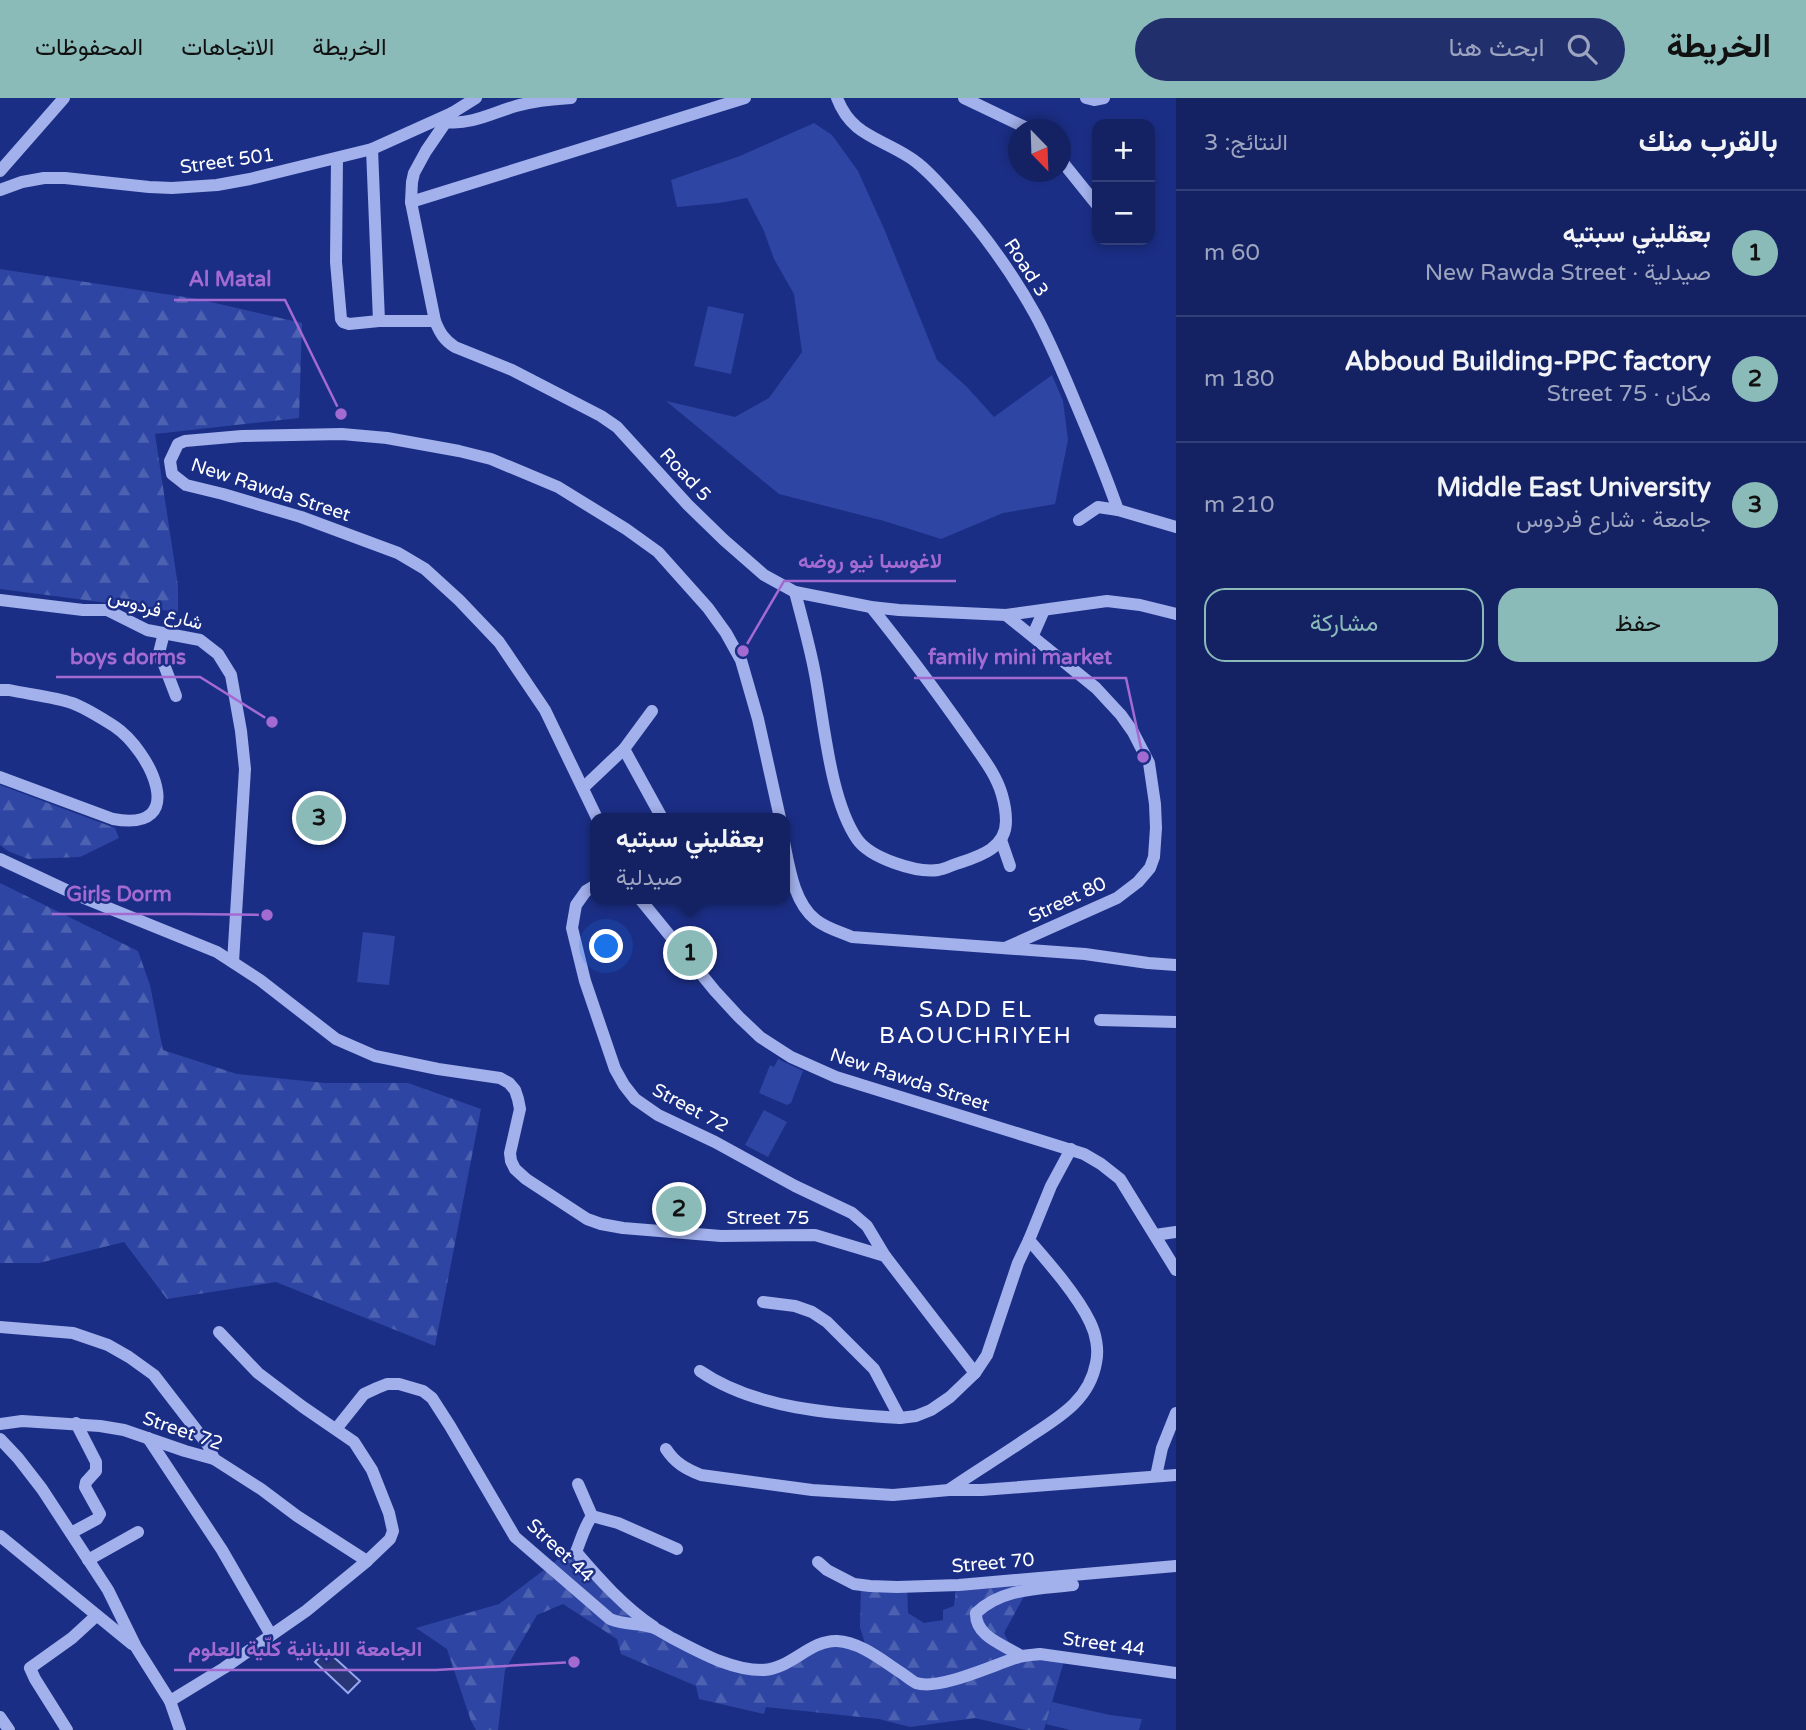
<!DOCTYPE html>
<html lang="ar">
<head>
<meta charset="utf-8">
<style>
  :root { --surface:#142264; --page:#212f6d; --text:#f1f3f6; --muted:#9da4bf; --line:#333f78; --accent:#8bbbb9 }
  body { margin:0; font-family:"Varela Round",Vazirmatn,sans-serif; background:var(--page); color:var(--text); direction:rtl }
  .controls { position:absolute; right:21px; top:21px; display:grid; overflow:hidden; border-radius:14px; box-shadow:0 4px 10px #0003 }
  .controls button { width:63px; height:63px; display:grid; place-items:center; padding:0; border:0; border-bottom:2px solid var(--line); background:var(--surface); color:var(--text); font:35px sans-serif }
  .compass { position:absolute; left:1008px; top:21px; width:63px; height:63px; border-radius:50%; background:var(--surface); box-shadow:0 4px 10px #0003; rotate:157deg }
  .you { position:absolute; left:607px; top:849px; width:24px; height:24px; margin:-18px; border:5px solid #fff; border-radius:50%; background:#1a73e8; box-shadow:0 0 0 10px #1a73e833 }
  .badge { display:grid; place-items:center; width:46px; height:46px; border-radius:50%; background:var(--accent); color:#111; font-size:23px; font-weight:700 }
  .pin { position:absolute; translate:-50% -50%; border:4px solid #fff; box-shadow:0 2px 7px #0006 }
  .popup { position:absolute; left:590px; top:715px; width:200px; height:91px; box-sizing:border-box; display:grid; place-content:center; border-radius:14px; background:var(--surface); filter:drop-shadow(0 2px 5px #0005); font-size:23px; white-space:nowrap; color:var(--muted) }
  .popup b { font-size:26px; color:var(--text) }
  .popup::after { content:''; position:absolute; left:50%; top:100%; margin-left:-14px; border:14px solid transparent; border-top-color:var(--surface) }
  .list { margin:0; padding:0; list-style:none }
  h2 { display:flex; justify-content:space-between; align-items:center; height:91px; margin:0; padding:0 28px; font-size:30px }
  h2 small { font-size:23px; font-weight:400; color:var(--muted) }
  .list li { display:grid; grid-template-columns:46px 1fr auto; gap:21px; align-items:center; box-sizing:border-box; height:126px; padding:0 28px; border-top:2px solid var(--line) }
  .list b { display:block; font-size:26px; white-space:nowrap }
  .list p { margin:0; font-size:23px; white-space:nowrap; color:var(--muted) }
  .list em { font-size:23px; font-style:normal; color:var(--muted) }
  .actions { display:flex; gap:14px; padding:21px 28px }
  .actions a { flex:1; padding:16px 0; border:2px solid var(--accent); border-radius:21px; text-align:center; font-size:24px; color:var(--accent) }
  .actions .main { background:var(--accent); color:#111 }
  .icon { flex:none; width:38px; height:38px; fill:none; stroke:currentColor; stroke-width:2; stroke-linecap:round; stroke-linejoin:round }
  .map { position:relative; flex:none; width:1176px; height:1632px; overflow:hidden; direction:ltr }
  header { display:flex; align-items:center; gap:42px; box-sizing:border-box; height:98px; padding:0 35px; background:var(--accent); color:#111 }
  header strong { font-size:33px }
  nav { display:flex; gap:38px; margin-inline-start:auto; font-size:24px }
  .search { width:490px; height:63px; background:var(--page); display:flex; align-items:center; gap:18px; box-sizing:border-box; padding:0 24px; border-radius:38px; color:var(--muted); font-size:26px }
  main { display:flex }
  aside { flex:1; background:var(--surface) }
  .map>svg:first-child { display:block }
  .green { fill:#2e45a3 }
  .forest { fill:url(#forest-firs) }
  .water { fill:#283678; stroke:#95a7ed; stroke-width:2 }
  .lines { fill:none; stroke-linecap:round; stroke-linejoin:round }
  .minor { stroke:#a2b0eb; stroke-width:12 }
  .labels { text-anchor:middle; stroke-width:5; stroke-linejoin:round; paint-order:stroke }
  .street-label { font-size:19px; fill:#fff; stroke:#1b2e85 }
  .quarter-label { font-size:23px; letter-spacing:2px; fill:#fff; stroke:#1b2e85 }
  .leader { fill:none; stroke:#a36bd2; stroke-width:2.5 }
  .callout-dot { fill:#a36bd2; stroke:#1b2e85; stroke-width:2.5 }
  .callout-label { font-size:21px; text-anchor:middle; font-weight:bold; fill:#a36bd2; stroke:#1b2e85; stroke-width:5; stroke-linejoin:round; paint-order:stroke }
</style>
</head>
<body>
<header>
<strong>الخريطة</strong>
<div class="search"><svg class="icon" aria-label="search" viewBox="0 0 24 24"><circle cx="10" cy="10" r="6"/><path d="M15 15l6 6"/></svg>ابحث هنا</div>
<nav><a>الخريطة</a><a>الاتجاهات</a><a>المحفوظات</a></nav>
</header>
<main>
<aside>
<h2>بالقرب منك<small>النتائج: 3</small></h2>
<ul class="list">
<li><span class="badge">1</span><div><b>بعقليني سبتيه</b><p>صيدلية · New Rawda Street</p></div><em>60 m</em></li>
<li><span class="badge">2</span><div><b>Abboud Building-PPC factory</b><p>مكان · Street 75</p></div><em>180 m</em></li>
<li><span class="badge">3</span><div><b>Middle East University</b><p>جامعة · شارع فردوس</p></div><em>210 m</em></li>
</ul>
<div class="actions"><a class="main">حفظ</a><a>مشاركة</a></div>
</aside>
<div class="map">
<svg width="1176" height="1632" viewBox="0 0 1176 1632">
  <defs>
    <pattern id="forest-firs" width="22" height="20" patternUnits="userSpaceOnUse" patternTransform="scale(1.75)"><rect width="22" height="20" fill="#2e45a3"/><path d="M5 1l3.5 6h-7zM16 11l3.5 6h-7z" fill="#4d61b1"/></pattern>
  </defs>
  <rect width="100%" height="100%" fill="#1b2e85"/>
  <g class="green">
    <path d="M814,25l18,12 26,36 27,60 52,129 30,27 27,30 58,-42 11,26 5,39 -13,64 -52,9 -62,26 -57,-18 -105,-27 -113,-93 69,16 34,-19 33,-46 -8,-58 -20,-35 -10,-28 -17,-33 -28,5 -42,4 -6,-27 69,-24z"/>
    <path d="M708,208l36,8 -13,60 -37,-8z"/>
    <path d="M363,834l32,4 -6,49 -32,-3z"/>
    <path d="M778,961l25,12 -12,32 -4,2 -28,-12 11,-28 4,2z"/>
    <path d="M764,1012l23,12 -19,35 -23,-12z"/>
    <path d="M1052,1604l58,13 32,4 -3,11h-69l-24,-6z"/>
  </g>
  <g class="forest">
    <path d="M0,171l198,30 104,24 -3,95 -144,16 23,152v26l-178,-23z"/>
    <path d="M0,687l115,43 4,10 -39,19 -52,2 -20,-8 -8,-6z"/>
    <path d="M0,785l138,68 12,34 13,65 74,24 88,9h83l73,26 -46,237 -159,-64 -109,17 -43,-57 -85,21h-39z"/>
    <path d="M569,1453l83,80 86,36 47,-7 33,-21 30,7 76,45 67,-17 2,-8 -69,16 -58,-35 -6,-20 1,-40h46l1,26 16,10 19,-3v-10l11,-4 2,-18 78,-10 -30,55 11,22 50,2 -21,73h-18l-51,-12 -65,9 -31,-8 -113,-12 -2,7 -65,-15 -3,-13 -75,-32 -4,-15 -54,-35 -26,11 -32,55 -7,60h-22l-5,-9 -24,-72 -31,-21 83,-24z"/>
  </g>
  <path class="water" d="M326,1552l34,31 -12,12 -33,-31z"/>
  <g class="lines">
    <g class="minor">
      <path d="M837,0c14,37 41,39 72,59 13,8 24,20 35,32 35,38 66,80 91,125 17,31 30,64 44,97 14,33 27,65 39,99"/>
      <path d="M964,0l67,32"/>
      <path d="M1086,0l8,2 10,-2"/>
      <path d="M452,15l-26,38 -12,22 -2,9 -1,20 24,119c5,12 9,19 20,26l57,23 89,46 16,11 71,78 36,35 40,35 31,17 76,15 28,3 107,5 101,-14 33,4 36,9"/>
      <path d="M446,24c25,3 46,-9 70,-16 18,-5 37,-7 55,-8"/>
      <path d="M372,51l7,172"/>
      <path d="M337,60l-1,104 5,57 2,3 6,2 30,-3h56"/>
      <path d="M1060,61l37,46"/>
      <path d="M0,73l64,-73"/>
      <path d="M0,92l22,-8 22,-4h21l84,9 23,1 45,-3 33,-6 122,-30 80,-36 24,-15"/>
      <path d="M411,104l334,-104"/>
      <path d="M1079,422l19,-13 20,3 58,17"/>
      <path d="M795,494c7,27 15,55 20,82 9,47 15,126 42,165 13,19 59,34 81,31 7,-1 14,-5 21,-7 21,-7 47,-15 47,-42 0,-8 -2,-19 -4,-26 -6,-22 -23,-42 -35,-60 -31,-44 -62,-86 -96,-128"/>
      <path d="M0,502l83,10h24l40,20 53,10 18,14 13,21 10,56 4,38 -12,193"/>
      <path d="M164,535l-6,24 5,5 13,34"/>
      <path d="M1033,537l11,-25"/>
      <path d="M0,592h9c18,4 46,7 63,13 14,5 29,15 42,23 36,24 77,107 -1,93l-113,-42"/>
      <path d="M624,651l38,69"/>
      <path d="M584,689l40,-38 28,-38"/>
      <path d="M597,720l-52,-108 -46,-68 -40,-42 -34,-31 -27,-16 -97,-36 -78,-23 -37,-9 -14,-11 -2,-13 8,-17 7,-3 57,-5 100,-2 45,4 72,13 32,8 67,28 68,42 32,23 50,56 18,25 15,27 17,59 22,99"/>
      <path d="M1001,742l9,26"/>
      <path d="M784,744c5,25 10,61 32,78 10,8 24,12 36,17l233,17 63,9 28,2"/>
      <path d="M0,761l79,37 138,56 43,28 76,59 39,17 63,13 62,9 9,5 6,7 3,9 2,10 -10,44 1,8 4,8 11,10 61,40 14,5 22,4 98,8 94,-1 70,21 90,117"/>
      <path d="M596,787l-10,6 -10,14 -4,23 13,53 30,88 9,16 11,14 23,16 57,27 80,44 57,27 15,13 18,30"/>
      <path d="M640,801l75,92 24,26 21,20 31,20 45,20 248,77 17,10 19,15 56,91"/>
      <path d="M1005,850l112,-50 21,-16 12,-14 4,-11 2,-29 -1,-24 -6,-41 -16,-31 -12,-17 -25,-27 -90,-73"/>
      <path d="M1100,922l76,2"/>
      <path d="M1155,1137l21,-3"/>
      <path d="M763,1204l32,4 17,6 15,10 47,47 26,49"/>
      <path d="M0,1229l73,6 35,12 21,12 25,18 54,70 6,14"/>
      <path d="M700,1273c55,38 134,43 200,47l16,-2 15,-6 19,-13 25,-24 12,-18 31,-92 11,-23 22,-54 20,-37"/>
      <path d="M0,1326l22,-3 78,5 24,4 61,21 29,8 47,30 36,27 70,45"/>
      <path d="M336,1331l28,-35 13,-6 10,-4h12l24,7 9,7 18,28 65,111 95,82c14,6 27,4 41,8 8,2 16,9 23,12 27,14 59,32 90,31 28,-2 46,-30 73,-29 24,1 47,21 66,33 4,3 9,7 13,9 23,8 79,-19 103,-26 6,-2 14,-2 21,-3l136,19"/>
      <path d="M148,1340l74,112 49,85"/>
      <path d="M0,1341l18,19 24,31 66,101 28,57 34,54 10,29"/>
      <path d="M666,1351c9,14 20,20 35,26l111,15 81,5 56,-5h33l194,-15"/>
      <path d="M1156,1378l6,-28 14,-35"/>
      <path d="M578,1386l14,32"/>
      <path d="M950,1391c25,-17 51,-33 76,-50 30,-20 63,-37 70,-76 3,-13 0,-29 -6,-41 -13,-27 -41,-59 -61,-82"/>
      <path d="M71,1435l26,-14 3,-5 -15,-27 1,-5 10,-11v-9l-20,-39"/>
      <path d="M0,1438l132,108"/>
      <path d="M88,1462l50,-28"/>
      <path d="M818,1464l9,8 27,14 16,2 27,1 62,-2 217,-19"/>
      <path d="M654,1529c-30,-20 -55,-48 -78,-75 5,-12 8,-25 16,-36l26,7 59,26"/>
      <path d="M1021,1558c-16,-11 -46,-19 -45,-43 26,-25 63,-24 97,-28"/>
      <path d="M170,1603l54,-33 82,-57 61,-50 23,-22 3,-8 -4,-18 -17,-43 -18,-28 -51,-35 -45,-34 -39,-41"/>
      <path d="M0,1619l9,13"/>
      <path d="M67,1632l-32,-51 -5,-11 42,-30 24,-22"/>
    </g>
  </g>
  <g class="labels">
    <g class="street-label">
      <text transform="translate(227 62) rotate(-8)" y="7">Street 501</text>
      <text transform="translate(1027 169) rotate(57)" y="7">Road 3</text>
      <text transform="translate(686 376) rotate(47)" y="7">Road 5</text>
      <text transform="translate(271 391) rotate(18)" y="7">New Rawda Street</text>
      <text transform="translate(156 511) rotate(17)" y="7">شارع فردوس</text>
      <text transform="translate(1067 801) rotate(-25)" y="7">Street 80</text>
      <text transform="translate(910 981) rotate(18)" y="7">New Rawda Street</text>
      <text transform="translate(691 1009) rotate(28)" y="7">Street 72</text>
      <text x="768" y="1126">Street 75</text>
      <text transform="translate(183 1332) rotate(19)" y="7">Street 72</text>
      <text transform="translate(561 1452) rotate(43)" y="7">Street 44</text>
      <text transform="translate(993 1464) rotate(-5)" y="7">Street 70</text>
      <text transform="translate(1104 1545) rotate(8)" y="7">Street 44</text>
    </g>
    <g class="quarter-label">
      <text x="976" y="919">SADD EL<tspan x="976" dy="26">BAOUCHRIYEH</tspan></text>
    </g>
  </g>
  <path class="leader" d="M341 316L285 202H174M743 553L784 483H956M272 624L200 579H56M1143 659L1126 580H914M267 817L185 816H52M574 1564L436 1572H174"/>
  <g class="callout-dot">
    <circle cx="341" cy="316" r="7"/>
    <circle cx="743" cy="553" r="7"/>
    <circle cx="272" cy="624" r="7"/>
    <circle cx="1143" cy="659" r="7"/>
    <circle cx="267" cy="817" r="7"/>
    <circle cx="574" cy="1564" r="7"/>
  </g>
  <g class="callout-label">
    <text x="230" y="188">Al Matal</text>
    <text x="870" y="470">لاغوسبا نيو روضه</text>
    <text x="128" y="566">boys dorms</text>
    <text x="1020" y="566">family mini market</text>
    <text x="119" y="803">Girls Dorm</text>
    <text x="305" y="1558">الجامعة اللبنانية كلّية العلوم</text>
  </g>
</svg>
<div class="controls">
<button>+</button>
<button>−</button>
</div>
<svg class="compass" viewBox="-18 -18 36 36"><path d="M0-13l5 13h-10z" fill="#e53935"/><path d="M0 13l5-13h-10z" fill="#9da4bf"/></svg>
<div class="you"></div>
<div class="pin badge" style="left:690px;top:855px">1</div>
<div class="popup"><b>بعقليني سبتيه</b>صيدلية</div>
<div class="pin badge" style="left:679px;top:1111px">2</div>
<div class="pin badge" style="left:319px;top:720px">3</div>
</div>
</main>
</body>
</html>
